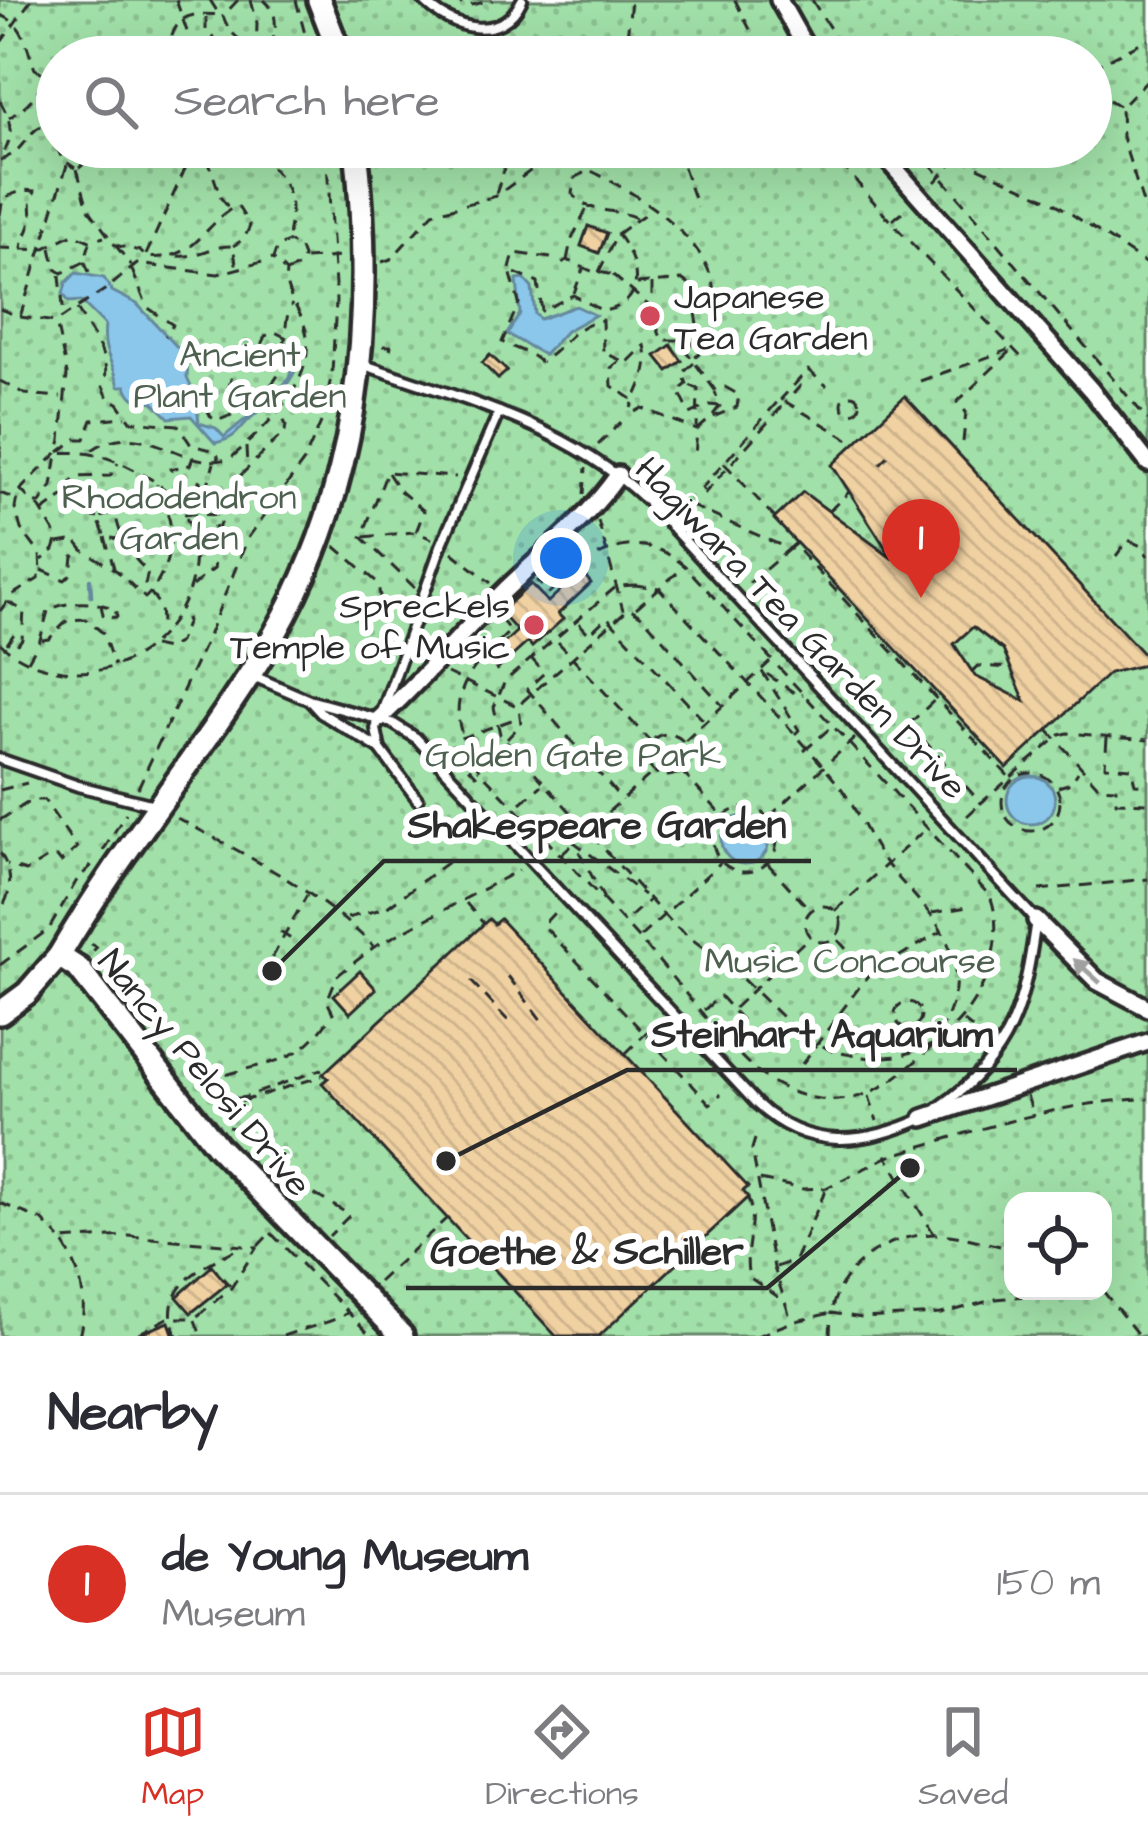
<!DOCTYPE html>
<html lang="en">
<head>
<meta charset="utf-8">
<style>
  :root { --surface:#fff; --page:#f7f7f7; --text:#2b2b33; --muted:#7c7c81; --line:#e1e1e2; --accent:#d93025 }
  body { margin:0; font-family:"Architects Daughter",sans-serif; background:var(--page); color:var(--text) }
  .controls { position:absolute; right:36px; bottom:36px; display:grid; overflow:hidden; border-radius:24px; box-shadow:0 12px 48px #0002 }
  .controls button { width:108px; height:108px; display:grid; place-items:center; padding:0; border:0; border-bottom:3px solid var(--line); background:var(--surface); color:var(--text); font:60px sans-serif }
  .you { position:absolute; left:561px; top:558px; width:42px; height:42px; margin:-30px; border:9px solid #fff; border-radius:50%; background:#1a73e8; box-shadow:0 0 0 18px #1a73e833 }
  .badge { display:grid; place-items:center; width:78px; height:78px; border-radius:50%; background:var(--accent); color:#fff; font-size:39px; font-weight:700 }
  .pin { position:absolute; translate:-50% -99px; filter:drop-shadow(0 3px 6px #0008) }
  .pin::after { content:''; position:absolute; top:63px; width:42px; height:36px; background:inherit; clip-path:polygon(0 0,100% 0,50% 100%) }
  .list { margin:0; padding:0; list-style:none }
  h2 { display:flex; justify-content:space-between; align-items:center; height:156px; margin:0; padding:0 48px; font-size:51px }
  h2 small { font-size:39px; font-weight:400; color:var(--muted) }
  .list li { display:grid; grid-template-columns:78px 1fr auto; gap:36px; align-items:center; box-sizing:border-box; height:180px; padding:0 48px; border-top:3px solid var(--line) }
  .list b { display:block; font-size:45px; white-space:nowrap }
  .list p { margin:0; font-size:39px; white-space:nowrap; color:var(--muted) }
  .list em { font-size:39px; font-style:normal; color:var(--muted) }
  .icon { flex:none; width:66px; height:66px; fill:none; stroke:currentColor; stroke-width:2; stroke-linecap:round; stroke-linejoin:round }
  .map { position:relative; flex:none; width:1148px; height:1336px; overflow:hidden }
  .search { position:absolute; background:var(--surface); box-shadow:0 12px 48px #0002; left:36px; right:36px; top:36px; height:132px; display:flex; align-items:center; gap:30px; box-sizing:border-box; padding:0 42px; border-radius:66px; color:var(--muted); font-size:45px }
  .sheet { height:336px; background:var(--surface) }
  nav { display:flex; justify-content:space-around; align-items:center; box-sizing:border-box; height:168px; border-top:3px solid var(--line); background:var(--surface); font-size:33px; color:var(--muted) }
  nav a { display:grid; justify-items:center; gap:6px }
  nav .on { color:var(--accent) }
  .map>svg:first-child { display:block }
  .park { fill:url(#park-dots); stroke:#66866a; stroke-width:3; fill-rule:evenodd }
  .water { fill:#8bc7eb; stroke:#65899e; stroke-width:3 }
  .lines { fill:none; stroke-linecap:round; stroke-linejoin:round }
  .stream { stroke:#65899e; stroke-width:4.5 }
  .building { fill:url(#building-back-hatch); stroke:#2b2b2b; stroke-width:3; fill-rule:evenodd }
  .lane-casing { stroke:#2b2b2b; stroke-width:16 }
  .street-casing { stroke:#2b2b2b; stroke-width:24 }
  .secondary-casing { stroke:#2b2b2b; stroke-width:30 }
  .path { stroke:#2b2b2b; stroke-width:3; stroke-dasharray:12 9; stroke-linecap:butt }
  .lane { stroke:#fff; stroke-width:8 }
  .street { stroke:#fff; stroke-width:15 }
  .secondary { stroke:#fff; stroke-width:21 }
  .path-bridge { stroke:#2b2b2b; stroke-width:3; stroke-dasharray:12 9; stroke-linecap:butt }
  .oneway { fill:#a0a0a0 }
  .poi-dot { fill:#d1495b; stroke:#fff; stroke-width:4.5 }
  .labels { text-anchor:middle; stroke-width:12; stroke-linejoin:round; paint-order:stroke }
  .poi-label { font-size:36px; fill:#2b2b2b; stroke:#fff; text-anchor:start }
  .park-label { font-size:36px; fill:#4e6150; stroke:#fff }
  .street-label { font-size:36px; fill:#2b2b2b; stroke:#fff }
  .leader { fill:none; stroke:#2b2b2b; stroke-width:4.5 }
  .callout-dot { fill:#2b2b2b; stroke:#fff; stroke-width:4.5 }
  .callout-label { font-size:39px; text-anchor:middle; font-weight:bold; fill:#2b2b2b; stroke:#fff; stroke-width:12; stroke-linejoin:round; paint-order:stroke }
</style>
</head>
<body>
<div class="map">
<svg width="1148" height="1336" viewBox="0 0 1148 1336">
  <defs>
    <pattern id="park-dots" width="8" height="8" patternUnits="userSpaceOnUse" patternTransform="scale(3)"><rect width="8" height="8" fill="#a1e0a8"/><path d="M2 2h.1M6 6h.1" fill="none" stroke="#8bc091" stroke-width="1.8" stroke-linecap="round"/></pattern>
    <pattern id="building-back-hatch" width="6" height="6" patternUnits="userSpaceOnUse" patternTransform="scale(3)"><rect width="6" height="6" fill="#f0d1a2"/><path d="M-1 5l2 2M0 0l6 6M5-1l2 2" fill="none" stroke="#ceb48c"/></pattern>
  </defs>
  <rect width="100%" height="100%" fill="#fff"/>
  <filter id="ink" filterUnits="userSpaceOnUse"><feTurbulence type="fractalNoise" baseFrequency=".00833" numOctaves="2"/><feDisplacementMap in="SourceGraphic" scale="24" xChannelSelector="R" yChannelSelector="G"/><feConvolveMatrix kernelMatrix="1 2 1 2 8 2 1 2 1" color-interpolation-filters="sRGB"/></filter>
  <g filter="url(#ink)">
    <path class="park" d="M0,0h1148v1336h-1148zM57,57h1034v90h-1034zM1013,1201h90v90h-90z"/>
    <g class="water">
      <path d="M76,273l28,5 8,13 25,13 42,45 -1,4 10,8 -1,17 9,20 3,25 17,5 8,9 53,-44 12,-15 10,-34c3,35 -22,51 -45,71 -18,15 -14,22 -39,28l-24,-27 -22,2 -16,-16c-15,-2 -21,0 -27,-16h-7c-7,-28 -17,-32 -14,-61l-24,-24 -12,1 -6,-8 3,-11z"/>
      <path d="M524,279l8,9 3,26 5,5 36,-13 19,9 -29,16 -22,24 -37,-21 13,-20 -3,-34z"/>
      <circle cx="1031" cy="800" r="24"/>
      <circle cx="745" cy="840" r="24"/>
    </g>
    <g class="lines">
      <path class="stream" d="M90,579l1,17"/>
    </g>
    <g class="building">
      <path d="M588,226l19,7 -8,20 -18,-7z"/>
      <path d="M671,345l11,16 -14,10 -12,-15z"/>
      <path d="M490,355l17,16 -9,8 -16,-16z"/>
      <path d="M905,396l243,263v5l-39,9 -102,95 -233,-249 29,-27 90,67 -61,-94zM973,627l30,23 22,51 -50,-25 -21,-32z"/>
      <path d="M581,571l10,12 -33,31 5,5 -31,28 -4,-5 -31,28 -10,-11 30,-28 -17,-19 31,-28 17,18z"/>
      <path d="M489,919l5,5 6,-5 248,268 -5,4 5,6 -149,139h-43l-234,-253 6,-5 -5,-4z"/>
      <path d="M360,971l16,18 -26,24 -16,-18z"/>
      <path d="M212,1266l15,18 -36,29 -14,-16z"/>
      <path d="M169,1322l5,14h-38v-1z"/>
    </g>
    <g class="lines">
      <g class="lane-casing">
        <g id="lane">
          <path d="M423,0c28,29 78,44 99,0"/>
          <path d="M362,364c105,37 216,64 295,147l379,409c-12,85 -23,136 -98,188"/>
          <path d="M251,675l58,25 83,23 24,15 341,366c51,48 109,41 169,13"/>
          <path d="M310,701l11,12 59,36 38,51"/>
          <path d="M380,749l-4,-20 65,-183 58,-134"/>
          <path d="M0,759l78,27 76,19"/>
        </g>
      </g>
      <g class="street-casing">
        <g id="street">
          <path d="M779,0l32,57"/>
          <path d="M876,147l215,243 57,73"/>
          <path d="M379,719c44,-40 81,-85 123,-126 40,-39 84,-72 116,-118"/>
          <path d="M1036,920l61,61 51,27"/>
          <path d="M923,1118l225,-76"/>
        </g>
      </g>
      <g class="secondary-casing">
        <g id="secondary">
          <path d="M319,0l22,57"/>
          <path d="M59,956l20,13 138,177 185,190"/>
          <path d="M0,1013l27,-20 32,-37c61,-105 141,-200 205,-304 96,-155 111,-328 92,-505"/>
        </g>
      </g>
      <g class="path">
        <path d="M176,0l20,57"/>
        <path d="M210,0l7,11"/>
        <path d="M238,0l-15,16c6,18 18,26 34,34l15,-5c4,-18 7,-32 -8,-45"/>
        <path d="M251,0l6,23 -1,34"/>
        <path d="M296,0l15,57"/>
        <path d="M451,0l16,6 26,-6"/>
        <path d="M735,0l29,57"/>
        <path d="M812,0l36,57"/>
        <path d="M0,15c25,8 26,32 35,54l8,4c-1,21 -18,34 -34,45"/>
        <path d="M206,18v13l18,17 1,9"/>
        <path d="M509,36l4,21"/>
        <path d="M456,39l4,18"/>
        <path d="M0,44l31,-44"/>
        <path d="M167,57c7,-41 17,-45 54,-42"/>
        <path d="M625,57l6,-57"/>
        <path d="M1091,68l57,-29"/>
        <path d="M1148,79l-27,28 1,30 26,82"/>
        <path d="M1091,89l28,17"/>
        <path d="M0,101c12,21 15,37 0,57"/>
        <path d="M183,147l5,10 8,3 11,-3 5,-10"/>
        <path d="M234,147c29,7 58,32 57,64 0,11 -3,20 -3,31"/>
        <path d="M676,147l21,60"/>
        <path d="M827,147l64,75 133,138"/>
        <path d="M916,147l232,273"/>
        <path d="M207,157l14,41 8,10"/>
        <path d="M959,158l93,43 96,64"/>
        <path d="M0,160c25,-7 26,-31 47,-36l15,35 13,9"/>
        <path d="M79,168l10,-8 6,-13"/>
        <path d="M77,169l11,39 27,37 25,6 6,6c51,5 54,-30 91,-52l13,21 -6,13 -11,7"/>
        <path d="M935,182l33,-35"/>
        <path d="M496,194l15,-47"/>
        <path d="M0,215l3,-17 21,-8 11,1c-8,15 0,22 -5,34 -3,10 -7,12 -8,24"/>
        <path d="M636,218c-22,-11 -47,-2 -64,-25l3,-15 14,-8c46,21 135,77 124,135l-17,2"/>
        <path d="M893,220l9,-8"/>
        <path d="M617,234c22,27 32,70 -14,77l-30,-16 -31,16 -4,-28 -28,-12 9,32 -17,39c14,8 27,9 38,20 24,-13 31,-37 62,-42l1,32 24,11 18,-18c6,26 -5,40 -14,63"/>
        <path d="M116,246l16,20"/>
        <path d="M0,248l41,2 32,-16 17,7 14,-4"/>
        <path d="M51,248l5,21 6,4 22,-11 6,-19"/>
        <path d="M146,255l44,-97"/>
        <path d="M178,256c20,2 34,-11 55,-10l4,23"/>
        <path d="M305,259l38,-2"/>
        <path d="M567,260l4,-19 16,-33"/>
        <path d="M85,262l4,10"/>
        <path d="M382,262l9,-3 42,-46 63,-17 67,-49"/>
        <path d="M562,263l5,-3 31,14 19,-40 32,-23"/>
        <path d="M510,269l4,-16 37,5"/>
        <path d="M132,270l15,37 26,18 -8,11"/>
        <path d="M599,272l14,3"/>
        <path d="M60,275l4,43"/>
        <path d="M637,284l46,-4 9,7 6,38 12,20 -16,12"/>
        <path d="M652,284v20"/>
        <path d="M574,293l9,-24"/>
        <path d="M648,305l14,35h16l37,50 10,-3 14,8 -2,12 -26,11 -14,12 -2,26"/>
        <path d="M0,309l20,8 36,5 53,-35 28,-23 81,10 55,-15"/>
        <path d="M77,309c13,23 37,52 26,77l5,12 10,5 13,18 47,4 13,20 25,6 3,8"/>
        <path d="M20,317l47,-152"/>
        <path d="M287,338l-12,-6 -10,4 -4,9 -24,9 -8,33 -16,8 -6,14 4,8 6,4 17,-7 5,-11c25,-10 35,-16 46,-41l-3,-10c6,-17 1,-32 10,-48"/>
        <path d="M383,346h8l-3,11"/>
        <path d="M686,348l17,-13"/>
        <path d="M620,361l-9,7 1,18 20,13"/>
        <path d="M694,363l-11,10 4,11 -8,7 11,23 19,-9 11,1"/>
        <path d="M0,381l25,13 36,3"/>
        <path d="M920,381l88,-31"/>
        <path d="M801,385l-15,17 69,41"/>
        <circle cx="851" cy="404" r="9"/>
        <path d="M635,412l7,-4 55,22 1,-41 -11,-5"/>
        <path d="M713,415l7,-9 -5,-14"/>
        <path d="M0,424v43"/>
        <path d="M963,442l3,-30 -9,-10 55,-52"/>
        <path d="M598,445l23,-23"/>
        <path d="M246,447l1,19"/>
        <path d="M92,450c52,-36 91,24 139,8 35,-32 91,-80 73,-134 -6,-18 -21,-32 -18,-52l-13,-13 4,-12 11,-5 11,4 4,11 -3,9 -14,6"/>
        <path d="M59,452l17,-13h9l7,-19 34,-3"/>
        <path d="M724,463l51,55"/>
        <path d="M880,464l8,-8"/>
        <path d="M388,473l11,17 25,21 -8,21 16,7"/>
        <path d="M182,486l2,-7 -14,-10 20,-4 3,-8"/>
        <path d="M194,486l7,-4 -7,-5"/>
        <path d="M20,489l13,14h7l12,-17 5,-32"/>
        <path d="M653,489l136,60 -43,37"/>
        <path d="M73,490l-3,-6 6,-7 34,-1 8,-13"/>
        <path d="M704,491l-2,-3 78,-89"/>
        <path d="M0,493l15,6"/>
        <path d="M171,493l21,-6 13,8 9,-32"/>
        <path d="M584,494l2,-26"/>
        <path d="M704,494l82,-92 -5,-3 27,-29 19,16"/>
        <path d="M207,497l25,-6"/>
        <path d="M38,505l20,33 -4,12 -12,10"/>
        <path d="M829,511l20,-19"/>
        <path d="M42,512l31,-22 10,-1 11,6 -8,20 12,3"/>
        <path d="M184,514l38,1"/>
        <path d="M598,521l25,89"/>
        <path d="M119,534l-1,5 -13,-2 -7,-19 14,-5 4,3c3,19 16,44 32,55l-3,14 15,21 1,18 6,5"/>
        <path d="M192,534l25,-7"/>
        <path d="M105,537l9,31"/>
        <path d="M364,537l50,-5"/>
        <path d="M58,543l17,-3 8,10 34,21 28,27c20,-19 28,-50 25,-75 -2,-14 -13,-24 -13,-39"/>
        <path d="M796,543l-7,6h8l215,231"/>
        <path d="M335,546l43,37 2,14 22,17"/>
        <path d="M452,552l39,31"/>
        <path d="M1116,556l12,-16 13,6 7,10"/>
        <path d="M42,570l23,10 6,-6 2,-18 8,-5"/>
        <path d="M635,585l24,3c59,65 123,128 179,196 19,24 29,54 47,78 24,31 59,58 68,97 8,32 -4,60 -21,86l-32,11 -30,2 -36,-6 -34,-18 -66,-63 -62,-47 -172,-190 -6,-27 11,-26 112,-95z"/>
        <path d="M192,586l22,-17 5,-43 19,-48 47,-47 1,-6 -6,-13"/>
        <path d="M415,588l-53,-51 25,-65 69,5"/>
        <path d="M8,602l16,9 -2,28 -9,11"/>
        <path d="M636,608l48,-41"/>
        <path d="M0,611l12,-16 26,-16 3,-7 -1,-18 -19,-25 -6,-21 3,-16 39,-39 4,-13 6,-66 -11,-52"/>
        <path d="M579,623l10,11 18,-17 98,105"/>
        <path d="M42,640l7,-1 19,-19 18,-1 17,14 11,33"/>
        <path d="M558,642l93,100"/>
        <path d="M0,643c17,16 35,23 57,27 115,22 194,-137 87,-195 -30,-17 -53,-25 -87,-22"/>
        <path d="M7,644l11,-16"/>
        <path d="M153,646l14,3 12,-7 8,-21 -4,-10"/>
        <path d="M472,647l10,11c-35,41 -28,70 -2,113 53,56 107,110 158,167 39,42 73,91 115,130 23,20 53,33 84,32 46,-1 81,-42 113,-70 34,-30 57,-91 40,-134l-305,-330c-51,-43 -96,-11 -136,27l-13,-13"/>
        <path d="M483,657l27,-26 -12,-15"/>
        <path d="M531,658l13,15 -17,16 95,111"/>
        <path d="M28,661l12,-21 8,-29c16,-11 49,-10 67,-2l2,8 -13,1 -3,-12"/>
        <path d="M972,671l6,-5 32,2"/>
        <path d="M447,673l72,34"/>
        <path d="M909,724l72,79 79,-68 8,-2 80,7"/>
        <path d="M1048,730l51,57 17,1v14l32,1"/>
        <path d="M795,734l4,-4 -38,-60 38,26 4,-2"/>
        <circle cx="667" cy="755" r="21"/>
        <path d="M894,738l45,-42"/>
        <path d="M1107,738l-2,28 26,2 4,16 13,1"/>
        <path d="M507,739l14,-15 -2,-17 4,-6 106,-93 13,8 80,89"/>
        <path d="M685,741l85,-79"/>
        <path d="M804,751l25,-22"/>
        <path d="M445,752l16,-14 59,-21"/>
        <path d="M470,753l-8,7 15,16"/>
        <path d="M682,772l39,42"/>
        <circle cx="1031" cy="802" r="29"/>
        <path d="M1058,787l13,-4 7,-11"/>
        <path d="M138,788l68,-147 42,-103 56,-77 18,-41 10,-47 4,-72 -10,-154"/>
        <path d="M0,790l27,-7"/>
        <path d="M521,803l21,-18"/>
        <circle cx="745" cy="840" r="32"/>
        <path d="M967,816l12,-11"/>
        <path d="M769,817l86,-79"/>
        <path d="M177,818c69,37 140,72 196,128"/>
        <path d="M0,820l32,-20h12l33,48 -16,14 -4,-5h-8l-23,14 -19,-6"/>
        <path d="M103,851l23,-38"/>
        <path d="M0,853c13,19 13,39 0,58"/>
        <path d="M561,854l91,-81"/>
        <path d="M768,864l42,46"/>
        <path d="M1039,890l109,-11"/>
        <path d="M604,899l-30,-57 70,53"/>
        <path d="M466,903l18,21"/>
        <circle cx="823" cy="924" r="18"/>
        <path d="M835,911l92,-83"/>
        <path d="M554,913l-11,12 167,179 11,-10"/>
        <path d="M932,913l41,-7"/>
        <path d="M630,917l19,-17"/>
        <path d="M347,918l39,-10 66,-49"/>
        <path d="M280,932l11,7"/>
        <path d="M640,937l81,-75"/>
        <path d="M838,940l30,33"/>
        <path d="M91,944l6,3 -5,5"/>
        <path d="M272,958l35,-63"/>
        <path d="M0,965l49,-36 28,-49 21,-21"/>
        <path d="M508,976l37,49"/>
        <path d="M471,981l43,46"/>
        <circle cx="908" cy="1015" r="13"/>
        <path d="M734,1008l74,-70"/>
        <path d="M704,1010l16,-14 25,28 -15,16"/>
        <path d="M963,1021l25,20"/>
        <path d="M919,1028l12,16"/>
        <path d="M625,1054l34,-34"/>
        <path d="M802,1064l67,-90 72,-42"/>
        <path d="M207,1082c59,-25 87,-9 126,-69l-6,-12 10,-25 37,-29 145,-77"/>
        <path d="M869,1096l8,25"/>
        <path d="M1027,1096l7,20"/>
        <path d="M219,1108l6,-8 21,-3 76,-28"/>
        <path d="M221,1108l101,-32"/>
        <path d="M228,1127l12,2 36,34"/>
        <path d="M755,1139l-3,10 22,119 17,52"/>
        <path d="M262,1167l15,-2 35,28 38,22 -21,21"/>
        <path d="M760,1180l43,9 23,-1 61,-31 -2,-10"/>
        <path d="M747,1197c12,22 -5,52 2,80l35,24"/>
        <path d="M0,1203l42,17 18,19"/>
        <path d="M271,1233l100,103"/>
        <path d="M934,1234l-47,-77c79,-24 179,-57 261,-58"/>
        <path d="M258,1246l14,-15"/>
        <path d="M209,1263l21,23"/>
        <path d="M776,1267l19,-7 31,-71"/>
        <path d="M378,1282l69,-64"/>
        <path d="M1103,1291l36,45"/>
        <path d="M195,1320l6,16"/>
        <path d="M79,1336c10,-35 2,-67 -18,-96l68,-4 128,11 -26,41 -36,30h-27l-34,18"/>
        <path d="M177,1336c-22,-49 26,-70 64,-89"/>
        <path d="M283,1336c21,-8 46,-12 64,-23"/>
        <path d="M757,1336l35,-14 39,-9c9,-49 58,-80 107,-79 24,1 51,10 75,15"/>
        <path d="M830,1336l1,-23 31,5 79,-4 55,-15 79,-8"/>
      </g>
      <use href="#lane" class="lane"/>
      <use href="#street" class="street"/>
      <use href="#secondary" class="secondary"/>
      <path class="path-bridge" d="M613,275l35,30"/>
    </g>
    <defs><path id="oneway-solid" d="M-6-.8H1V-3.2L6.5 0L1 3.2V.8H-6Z" transform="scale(3)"/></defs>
    <use class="oneway" href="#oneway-solid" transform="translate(1087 971) rotate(-138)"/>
  </g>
  <g class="poi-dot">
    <circle cx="650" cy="316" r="12"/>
    <circle cx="534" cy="625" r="12"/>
  </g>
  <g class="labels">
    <g class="poi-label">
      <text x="674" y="308">Japanese<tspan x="674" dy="41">Tea Garden</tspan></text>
      <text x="510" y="617" text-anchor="end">Spreckels<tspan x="510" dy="41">Temple of Music</tspan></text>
    </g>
    <g class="park-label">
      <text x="240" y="366">Ancient<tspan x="240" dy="41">Plant Garden</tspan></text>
      <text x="179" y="508">Rhododendron<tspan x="179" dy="41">Garden</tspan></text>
      <text x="573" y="766">Golden Gate Park</text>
      <text x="850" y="972">Music Concourse</text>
    </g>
    <g class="street-label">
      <text transform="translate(802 627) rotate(46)" y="13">Hagiwara Tea Garden Drive</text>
      <text transform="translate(206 1072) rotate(50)" y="13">Nancy Pelosi Drive</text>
    </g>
  </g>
  <path class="leader" d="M272 971L384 861H811M446 1161L627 1070H1017M910 1168L767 1288H406"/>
  <g class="callout-dot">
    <circle cx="272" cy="971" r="12"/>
    <circle cx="446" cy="1161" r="12"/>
    <circle cx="910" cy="1168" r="12"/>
  </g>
  <g class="callout-label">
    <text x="597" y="838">Shakespeare Garden</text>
    <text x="822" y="1047">Steinhart Aquarium</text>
    <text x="587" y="1264">Goethe &amp; Schiller</text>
  </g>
</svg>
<div class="controls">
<button><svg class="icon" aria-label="locate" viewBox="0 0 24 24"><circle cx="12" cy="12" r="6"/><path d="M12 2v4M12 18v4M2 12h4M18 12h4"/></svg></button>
</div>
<div class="you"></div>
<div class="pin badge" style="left:921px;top:598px">1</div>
<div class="search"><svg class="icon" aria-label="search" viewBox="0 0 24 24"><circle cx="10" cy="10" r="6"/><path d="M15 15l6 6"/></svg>Search here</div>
</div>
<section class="sheet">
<h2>Nearby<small></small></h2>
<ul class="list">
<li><span class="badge">1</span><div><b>de Young Museum</b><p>Museum</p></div><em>150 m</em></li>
</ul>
</section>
<nav>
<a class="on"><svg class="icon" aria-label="map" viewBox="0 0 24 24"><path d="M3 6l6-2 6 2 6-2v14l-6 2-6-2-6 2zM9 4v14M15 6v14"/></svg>Map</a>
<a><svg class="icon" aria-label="directions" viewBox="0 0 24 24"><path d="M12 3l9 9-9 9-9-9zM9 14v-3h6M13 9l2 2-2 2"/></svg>Directions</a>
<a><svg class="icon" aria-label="saved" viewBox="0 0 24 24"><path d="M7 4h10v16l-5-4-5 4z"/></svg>Saved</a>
</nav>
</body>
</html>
